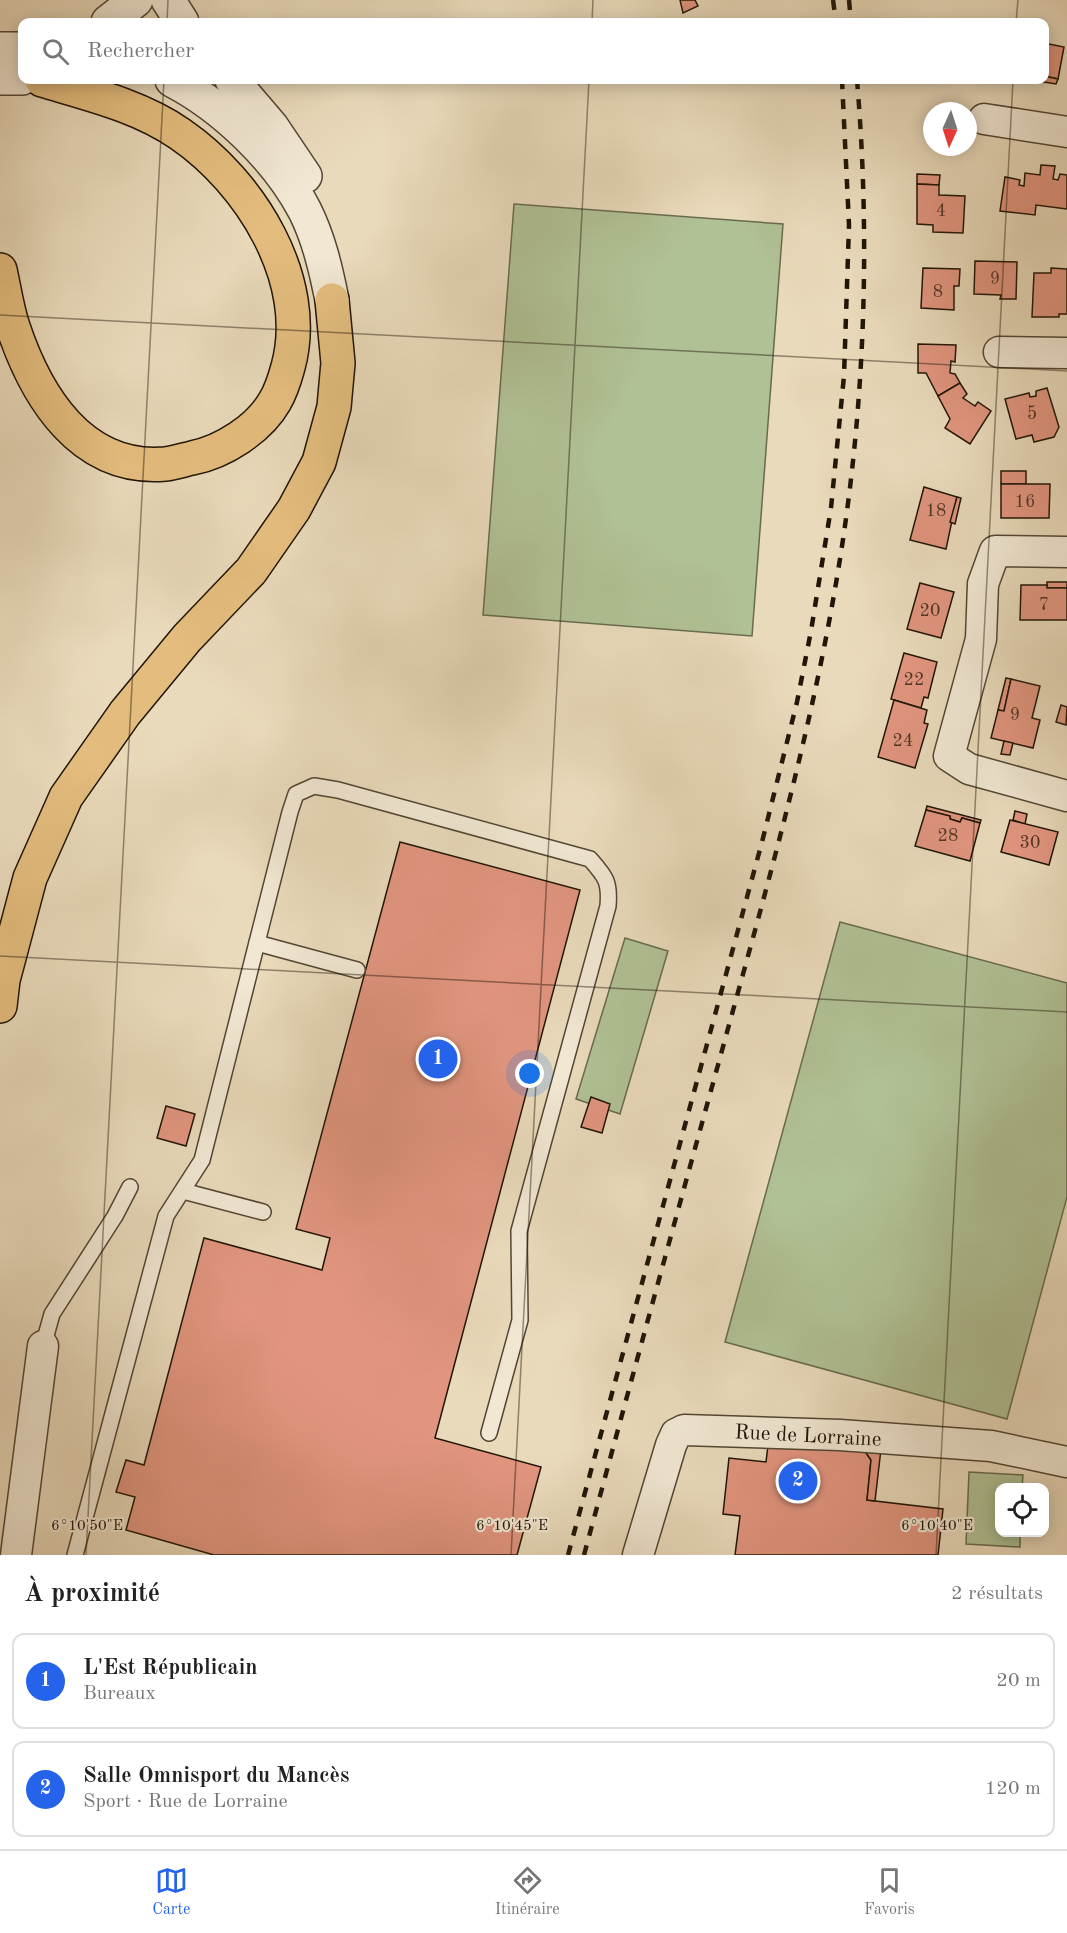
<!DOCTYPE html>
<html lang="fr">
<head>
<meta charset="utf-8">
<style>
  :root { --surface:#fff; --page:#f6f6f6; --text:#222; --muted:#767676; --line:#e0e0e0; --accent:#2563eb }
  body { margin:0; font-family:"Old Standard TT",serif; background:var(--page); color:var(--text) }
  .controls { position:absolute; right:18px; bottom:18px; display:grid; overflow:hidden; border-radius:12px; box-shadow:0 3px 15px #0003 }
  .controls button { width:54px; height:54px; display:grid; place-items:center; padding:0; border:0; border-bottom:2px solid var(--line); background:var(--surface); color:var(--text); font:30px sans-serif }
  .compass { position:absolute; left:923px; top:102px; width:54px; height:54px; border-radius:50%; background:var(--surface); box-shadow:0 3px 15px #0003; rotate:183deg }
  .you { position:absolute; left:530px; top:1074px; width:21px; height:21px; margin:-15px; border:4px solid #fff; border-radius:50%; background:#1a73e8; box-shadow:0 0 0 9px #1a73e833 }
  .badge { display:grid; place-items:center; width:39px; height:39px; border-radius:50%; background:var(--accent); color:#fff; font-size:20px; font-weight:700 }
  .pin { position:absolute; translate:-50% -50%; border:3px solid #fff; box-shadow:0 2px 6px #0006 }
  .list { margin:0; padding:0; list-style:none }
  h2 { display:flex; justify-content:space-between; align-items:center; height:78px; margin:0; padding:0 24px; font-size:26px }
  h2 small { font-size:20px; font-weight:400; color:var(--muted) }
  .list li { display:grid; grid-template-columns:39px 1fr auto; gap:18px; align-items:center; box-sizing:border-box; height:96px; margin:0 12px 12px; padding:0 12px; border:2px solid var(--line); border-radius:12px }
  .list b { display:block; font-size:22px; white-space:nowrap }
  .list p { margin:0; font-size:20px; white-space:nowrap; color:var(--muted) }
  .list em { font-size:20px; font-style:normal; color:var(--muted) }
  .icon { flex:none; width:33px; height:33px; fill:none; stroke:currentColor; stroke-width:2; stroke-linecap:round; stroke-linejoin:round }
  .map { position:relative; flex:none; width:1067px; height:1555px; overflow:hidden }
  .search { position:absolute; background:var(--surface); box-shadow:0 3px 15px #0003; left:18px; right:18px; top:18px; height:66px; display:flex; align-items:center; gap:15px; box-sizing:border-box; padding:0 21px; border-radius:12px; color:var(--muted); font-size:22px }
  .sheet { height:294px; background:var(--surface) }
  nav { display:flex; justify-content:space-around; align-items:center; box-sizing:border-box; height:84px; border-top:2px solid var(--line); background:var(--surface); font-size:16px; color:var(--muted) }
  nav a { display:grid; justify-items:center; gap:3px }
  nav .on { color:var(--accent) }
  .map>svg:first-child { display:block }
  .green { fill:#b0c195; stroke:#686b4e; stroke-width:1.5 }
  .building { fill:#e1957f; stroke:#201506; stroke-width:1.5 }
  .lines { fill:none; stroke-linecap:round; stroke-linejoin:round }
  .service-casing { stroke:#524633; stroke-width:18 }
  .minor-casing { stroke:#524633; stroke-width:33 }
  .tertiary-casing { stroke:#524633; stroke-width:36 }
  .motorway-casing { stroke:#201506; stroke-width:36 }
  .service { stroke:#f1e7d3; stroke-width:15 }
  .minor { stroke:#f1e7d3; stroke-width:30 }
  .tertiary { stroke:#f1e7d3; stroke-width:33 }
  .motorway { stroke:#e4bd7e; stroke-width:33 }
  .rail { stroke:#201506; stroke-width:4.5; stroke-dasharray:10 10; stroke-linecap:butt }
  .ticks { fill:none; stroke:#201506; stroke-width:1.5; stroke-opacity:0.45 }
  .labels { text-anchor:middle; stroke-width:4.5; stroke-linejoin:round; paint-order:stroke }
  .number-label { font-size:18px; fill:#503524 }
  .street-label { font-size:21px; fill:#201506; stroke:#f1e7d3 }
  .ticks-label { font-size:15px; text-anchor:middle; fill:#201506; stroke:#f1e7d3; stroke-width:4.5; stroke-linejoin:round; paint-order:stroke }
</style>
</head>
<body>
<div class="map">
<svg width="1067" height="1555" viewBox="0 0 1067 1555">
  <rect width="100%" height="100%" fill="#e9dabb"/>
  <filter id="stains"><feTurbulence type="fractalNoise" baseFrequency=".00333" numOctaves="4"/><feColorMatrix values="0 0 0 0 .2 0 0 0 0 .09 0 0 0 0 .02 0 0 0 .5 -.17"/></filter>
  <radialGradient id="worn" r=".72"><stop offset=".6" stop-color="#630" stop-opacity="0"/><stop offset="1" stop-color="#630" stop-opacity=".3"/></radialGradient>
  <g class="green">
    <path d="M514,204l269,20 -31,412 -269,-21z"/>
    <path d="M840,922l227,61v214l-60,222 -282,-77z"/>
    <path d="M625,938l43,13 -48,163 -44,-15z"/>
    <path d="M969,1472l54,3 -1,12 -22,1v44l20,1v14l-54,-3z"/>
  </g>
  <g class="building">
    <path d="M680,0h15l3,6 -15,7z"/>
    <path d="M1044,43l20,4 -6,32 -14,-3z"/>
    <path d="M1044,76l14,3 -2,5 -25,-4h13z"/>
    <path d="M1041,165l14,1 -2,13 5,1 2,-6 7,1v34l-31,-4 -1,10 -35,-4 5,-34 15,3 -1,5 5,1 1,-13 15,2z"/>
    <path d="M917,174l23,1 -1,10 -22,-1z"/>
    <path d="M917,184l22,1v10l26,1 -2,37 -30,-1v-7l-16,-1z"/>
    <path d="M975,261l42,1 -1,37h-16l1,-4 -27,-1z"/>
    <path d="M923,268l37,1 -1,17h-5v24l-33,-2z"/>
    <path d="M1051,268l16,1v45h-8v3h-27l2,-44h17z"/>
    <path d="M918,344l38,1 -1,17 -4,-1 -1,12 5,1 5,9 -22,13 -12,-23h-8z"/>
    <path d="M960,383l7,11 -4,4 12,8 3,-4 13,9 -21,33 -25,-16 5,-9 -12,-23z"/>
    <path d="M1047,388l12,39 -5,10 -20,5 -2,-7 -16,4 -11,-40 24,-6 1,4 6,-1v-5z"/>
    <rect x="1001" y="471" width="25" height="13"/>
    <path d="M1001,484h49l-1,34h-48z"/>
    <path d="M924,487l33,10 -11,52 -36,-9z"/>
    <path d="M957,497l4,1 -6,26 -5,-2z"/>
    <rect x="1047" y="582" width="20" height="6"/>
    <path d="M920,583l34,9 -13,46 -34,-9z"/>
    <path d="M1021,585h26v3h20v32h-47z"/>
    <path d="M904,653l33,9 -9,36 -4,-1 -3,11 -30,-9z"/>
    <path d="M1006,678l5,1 -7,32 -6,-1z"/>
    <path d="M1011,679l29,7 -8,32 8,2 -7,28 -42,-10 7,-28 6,1z"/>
    <path d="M894,700l33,10 -3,13 4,1 -13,44 -37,-11z"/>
    <path d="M1061,705l6,2 -1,18 -10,-3z"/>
    <path d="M1004,741l9,2 -3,12 -9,-1z"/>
    <path d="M927,806l54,14 -1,3 -18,-5 -2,4 -10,-3v-3l-24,-6z"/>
    <path d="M926,810l24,6v3l10,3 2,-4 18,5 -10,38 -55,-15z"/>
    <path d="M1015,811l12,3 -2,10 -12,-4z"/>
    <path d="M1010,820l48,12 -9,33 -48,-13z"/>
    <path d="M400,842l180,48 -145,548 106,29 -24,88h-303l-88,-25 9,-33 -19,-5 10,-32 18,5 60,-227 118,32 8,-32 -34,-9z"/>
    <path d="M591,1097l19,7 -8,29 -21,-6z"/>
    <path d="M166,1106l29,8 -9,32 -29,-8z"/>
    <path d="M769,1437l93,10 9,13 -4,40 76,9 -5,46h-203l5,-39 -17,-2 6,-56 37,4z"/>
    <path d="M862,1447l19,2 -6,52 -8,-1 4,-40z"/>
  </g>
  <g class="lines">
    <g class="service-casing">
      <g id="service">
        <path d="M257,943l100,27"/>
        <path d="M183,1191l80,21"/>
        <path d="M43,1346l9,-32 63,-98 15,-29"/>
        <path d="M75,1555l91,-339 36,-56 88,-348 6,-18 18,-8 24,4 252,69c16,18 20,23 18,47l-89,325 1,89 -31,113"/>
      </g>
    </g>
    <g class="minor-casing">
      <g id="minor">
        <path d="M984,119l83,13"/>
        <path d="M999,352l68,1"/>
        <path d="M1067,552l-72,-1 -12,33 -2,55 -32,117 20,13 98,27"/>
        <path d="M16,1555l27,-209"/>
        <path d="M638,1555l33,-110 5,-11 8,-4 156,5 151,11 76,16"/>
      </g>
    </g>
    <g class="tertiary-casing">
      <g id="tertiary">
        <path d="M168,0l14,22"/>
        <path d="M108,22l28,-22"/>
        <path d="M0,49h22"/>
        <path d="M0,78h22"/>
        <path d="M172,80c52,27 106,79 133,131 14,28 21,59 27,89"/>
        <path d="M232,80l40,47 33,49"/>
      </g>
    </g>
    <g class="motorway-casing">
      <g id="motorway">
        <path d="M0,270c4,18 7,39 13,57 23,69 68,144 152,137 9,-1 18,-4 27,-6 31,-6 67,-29 83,-57 6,-10 10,-23 13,-34 24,-87 -38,-185 -108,-233 -40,-28 -91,-40 -138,-54"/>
        <path d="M0,1006l3,-26 27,-102 36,-81 59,-84 62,-75 64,-67 43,-62 25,-47 15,-55 4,-44 -6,-63"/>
      </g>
    </g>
    <use href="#service" class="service"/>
    <use href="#minor" class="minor"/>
    <use href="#tertiary" class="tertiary"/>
    <use href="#motorway" class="motorway"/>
    <g class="rail">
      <path d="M833,0l3,22"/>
      <path d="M849,0l2,22"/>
      <path d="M568,1555l194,-713 35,-140 14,-71 20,-123 13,-132 5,-151 -7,-145"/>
      <path d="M584,1555c44,-163 89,-327 134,-490 50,-183 104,-366 129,-554 19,-142 22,-289 10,-431"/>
    </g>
  </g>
  <path class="ticks" d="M167,22l1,-22M592,22l1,-22M1016,22l2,-22M0,315l1067,56M0,956l1067,56M86,1555l78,-1475M511,1555l78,-1475M936,1555l77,-1475"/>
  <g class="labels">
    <g class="number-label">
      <text x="941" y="216">4</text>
      <text x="995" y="284">9</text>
      <text x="938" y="297">8</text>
      <text x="1032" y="419">5</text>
      <text x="1025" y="507">16</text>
      <text x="936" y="516">18</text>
      <text x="1044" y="610">7</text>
      <text x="930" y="616">20</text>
      <text x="914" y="685">22</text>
      <text x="1015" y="720">9</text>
      <text x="903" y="746">24</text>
      <text x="948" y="841">28</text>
      <text x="1030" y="848">30</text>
    </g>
    <g class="street-label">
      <text transform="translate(808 1435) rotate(3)" y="7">Rue de Lorraine</text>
    </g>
  </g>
  <g class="ticks-label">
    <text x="87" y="1530">6°10'50"E</text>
    <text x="512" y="1530">6°10'45"E</text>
    <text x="937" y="1530">6°10'40"E</text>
  </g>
  <rect width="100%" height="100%" filter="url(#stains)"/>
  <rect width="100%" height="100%" fill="url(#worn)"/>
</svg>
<div class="controls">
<button><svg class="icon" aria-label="locate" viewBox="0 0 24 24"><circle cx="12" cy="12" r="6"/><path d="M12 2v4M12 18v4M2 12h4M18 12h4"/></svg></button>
</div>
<svg class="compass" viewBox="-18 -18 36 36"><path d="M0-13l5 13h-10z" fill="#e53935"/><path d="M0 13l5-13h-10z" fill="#767676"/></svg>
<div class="you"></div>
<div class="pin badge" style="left:438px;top:1059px">1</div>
<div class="pin badge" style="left:798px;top:1481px">2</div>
<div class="search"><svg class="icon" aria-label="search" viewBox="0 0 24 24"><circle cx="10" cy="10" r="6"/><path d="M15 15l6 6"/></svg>Rechercher</div>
</div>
<section class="sheet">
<h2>À proximité<small>2 résultats</small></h2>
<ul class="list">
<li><span class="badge">1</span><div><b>L'Est Républicain</b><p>Bureaux</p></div><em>20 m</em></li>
<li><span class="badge">2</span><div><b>Salle Omnisport du Mancès</b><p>Sport · Rue de Lorraine</p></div><em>120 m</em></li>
</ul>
</section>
<nav>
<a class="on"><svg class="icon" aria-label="map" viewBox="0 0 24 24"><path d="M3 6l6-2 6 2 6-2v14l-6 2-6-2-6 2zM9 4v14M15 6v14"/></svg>Carte</a>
<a><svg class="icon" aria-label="directions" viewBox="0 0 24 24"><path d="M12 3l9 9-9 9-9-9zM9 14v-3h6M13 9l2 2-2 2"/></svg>Itinéraire</a>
<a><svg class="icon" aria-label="saved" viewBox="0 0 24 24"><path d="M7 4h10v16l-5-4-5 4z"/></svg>Favoris</a>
</nav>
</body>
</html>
